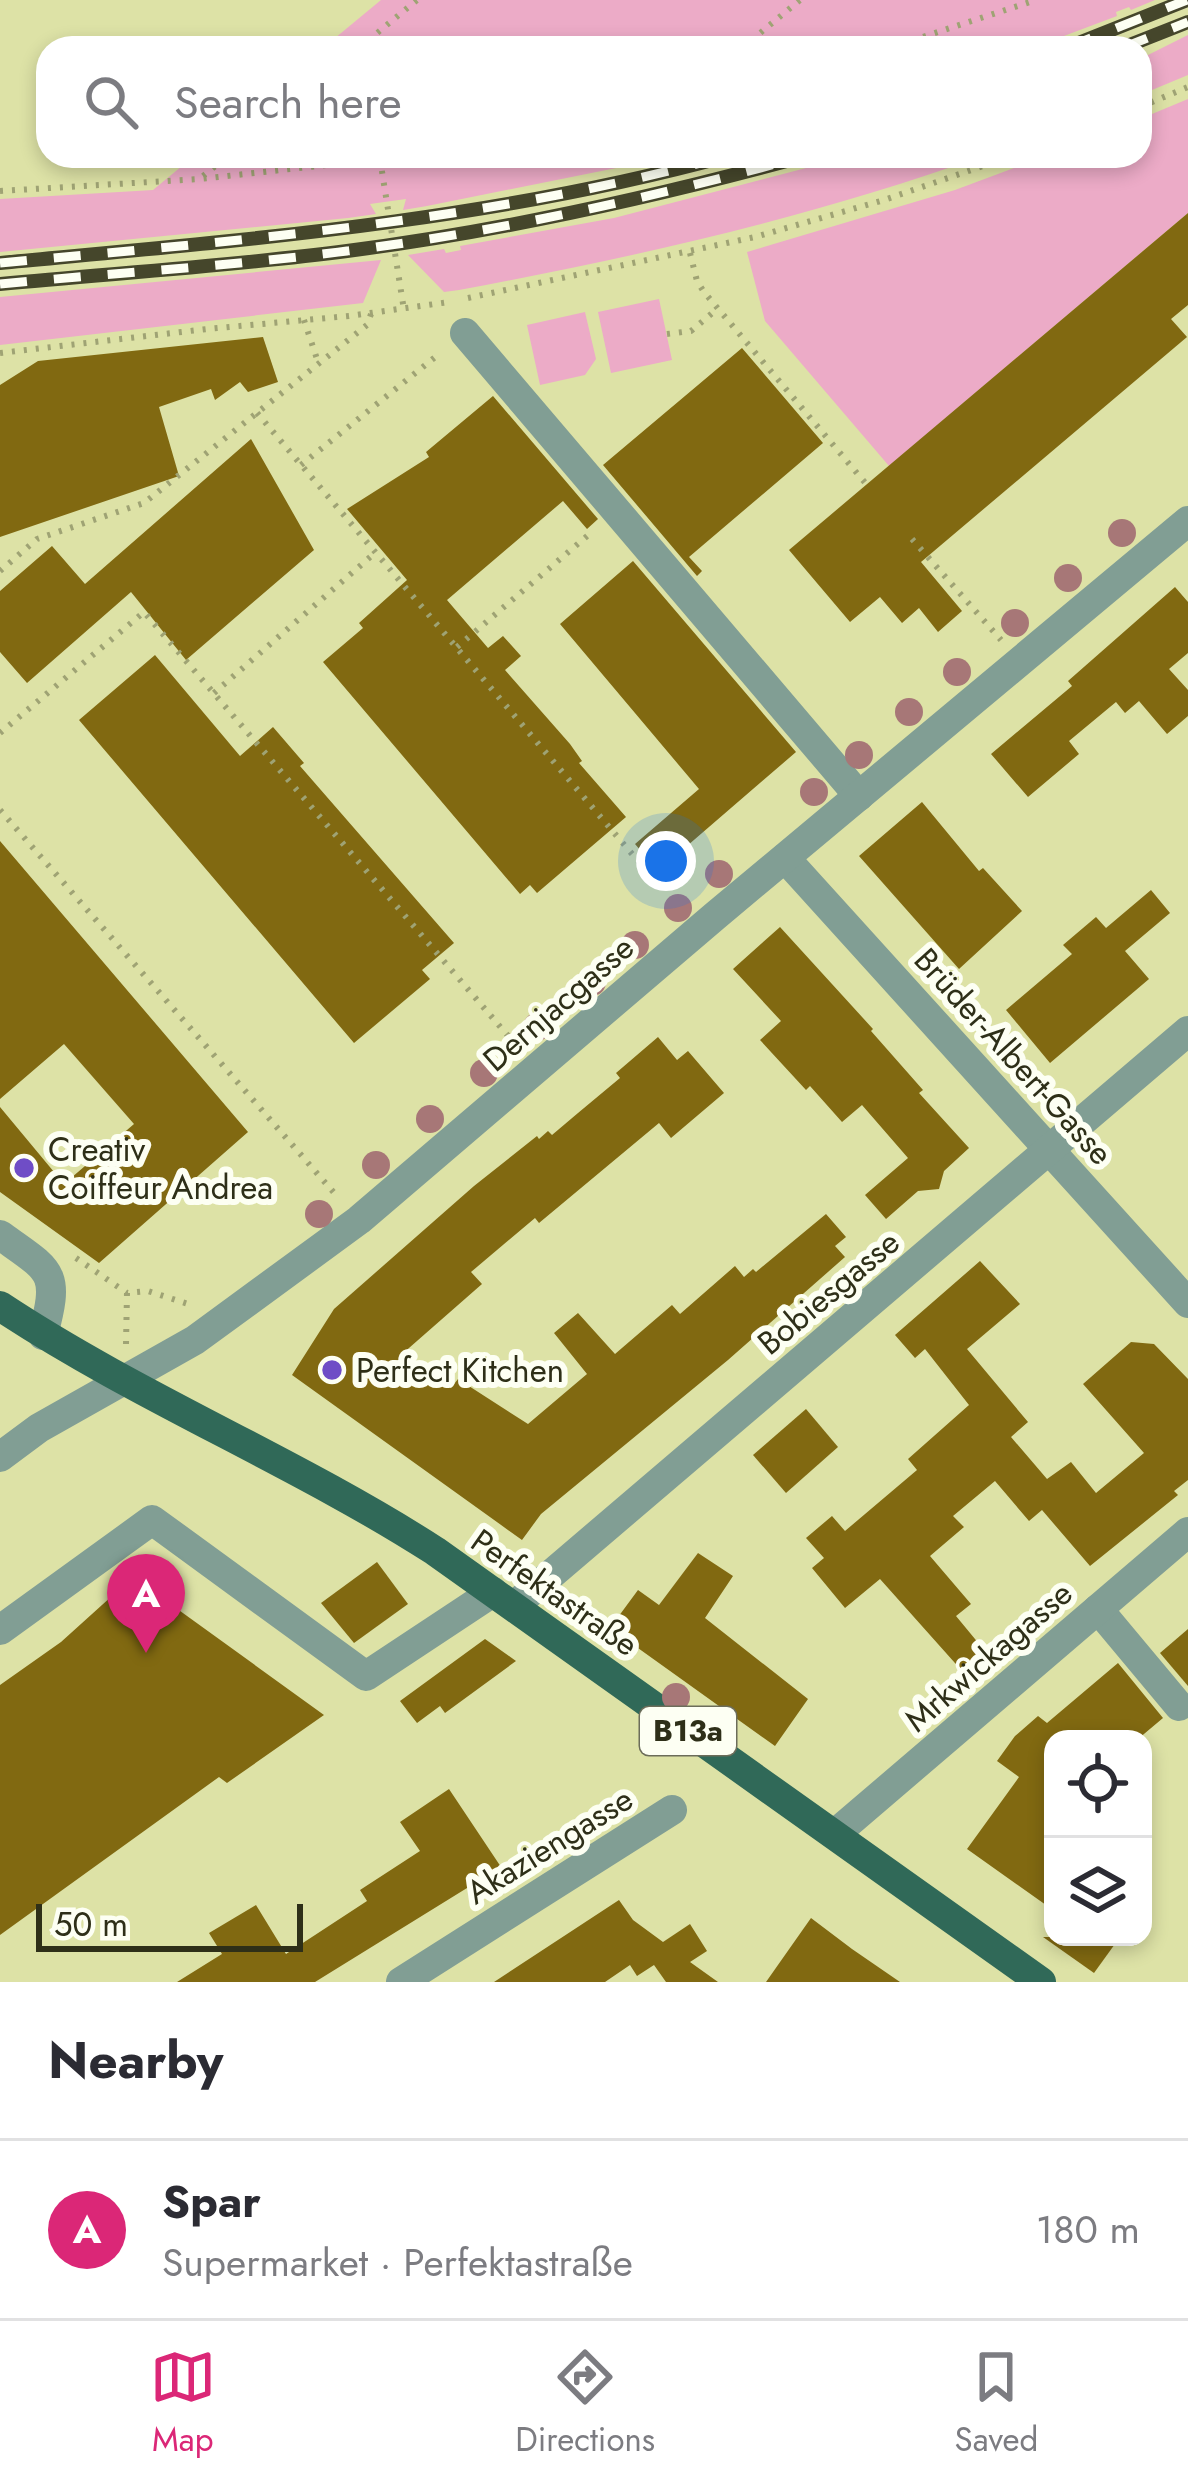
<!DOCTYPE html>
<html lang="en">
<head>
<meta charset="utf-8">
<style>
  :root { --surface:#fff; --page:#f7f7f7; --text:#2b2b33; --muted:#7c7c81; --line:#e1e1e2; --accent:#db2777 }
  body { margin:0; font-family:Jost,sans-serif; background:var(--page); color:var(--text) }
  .controls { position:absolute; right:36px; bottom:36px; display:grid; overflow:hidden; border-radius:24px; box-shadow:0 6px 18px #0003 }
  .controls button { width:108px; height:108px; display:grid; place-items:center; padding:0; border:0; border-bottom:3px solid var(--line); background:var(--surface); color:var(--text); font:60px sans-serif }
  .scale { position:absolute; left:36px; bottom:30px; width:267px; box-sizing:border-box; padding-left:12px; border:6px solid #2e2f18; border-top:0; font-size:33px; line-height:42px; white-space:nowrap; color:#2e2f18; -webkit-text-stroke:9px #fdfff3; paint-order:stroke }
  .you { position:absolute; left:666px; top:861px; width:42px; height:42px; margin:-30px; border:9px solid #fff; border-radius:50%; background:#1a73e8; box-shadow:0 0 0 18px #1a73e833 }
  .badge { display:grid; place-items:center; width:78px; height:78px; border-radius:50%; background:var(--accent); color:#fff; font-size:39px; font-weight:700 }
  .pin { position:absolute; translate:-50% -99px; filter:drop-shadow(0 3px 6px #0008) }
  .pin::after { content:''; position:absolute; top:63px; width:42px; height:36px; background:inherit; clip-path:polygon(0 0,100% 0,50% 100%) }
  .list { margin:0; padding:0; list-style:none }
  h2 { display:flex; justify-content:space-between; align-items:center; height:156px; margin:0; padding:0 48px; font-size:51px }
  h2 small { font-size:39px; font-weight:400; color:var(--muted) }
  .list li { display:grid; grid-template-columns:78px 1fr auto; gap:36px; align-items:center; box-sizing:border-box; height:180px; padding:0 48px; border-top:3px solid var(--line) }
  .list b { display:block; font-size:45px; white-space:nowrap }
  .list p { margin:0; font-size:39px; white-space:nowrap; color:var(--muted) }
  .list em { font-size:39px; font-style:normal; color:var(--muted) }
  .icon { flex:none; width:66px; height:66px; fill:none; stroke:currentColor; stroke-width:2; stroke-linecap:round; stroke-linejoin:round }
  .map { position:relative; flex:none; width:1188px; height:1982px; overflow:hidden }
  .search { position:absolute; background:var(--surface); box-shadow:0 6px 18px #0003; left:36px; right:36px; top:36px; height:132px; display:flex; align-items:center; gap:30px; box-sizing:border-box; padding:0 42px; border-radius:36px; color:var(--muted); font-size:45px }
  .sheet { height:336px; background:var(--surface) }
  nav { display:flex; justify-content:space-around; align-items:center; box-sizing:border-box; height:168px; border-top:3px solid var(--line); background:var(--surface); font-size:33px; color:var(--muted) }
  nav a { display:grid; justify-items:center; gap:6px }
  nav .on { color:var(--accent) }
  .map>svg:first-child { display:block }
  .green { fill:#ecabc7 }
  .building { fill:#816911 }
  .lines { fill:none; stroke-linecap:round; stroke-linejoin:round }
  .path { stroke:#9fa374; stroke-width:6; stroke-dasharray:3 9; stroke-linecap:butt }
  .minor { stroke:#819e94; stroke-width:30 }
  .major { stroke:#306958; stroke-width:30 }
  .rail-casing { stroke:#45462b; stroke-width:14 }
  .rail { stroke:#fdfff3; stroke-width:9; stroke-dasharray:27; stroke-linecap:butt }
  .tree { fill:#a77777 }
  .poi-dot { fill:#6f4dc6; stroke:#fdfff3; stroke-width:4.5 }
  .labels { text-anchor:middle; stroke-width:12; stroke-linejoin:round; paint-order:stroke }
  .shield { fill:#fdfff3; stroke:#6c6d5a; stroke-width:3 }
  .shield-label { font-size:30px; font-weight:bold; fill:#2e2f18 }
  .street-label { font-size:33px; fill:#2e2f18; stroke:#fdfff3 }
  .poi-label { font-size:33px; fill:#2e2f18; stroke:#fdfff3; text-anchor:start }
</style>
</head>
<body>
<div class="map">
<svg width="1188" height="1982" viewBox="0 0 1188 1982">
  <rect width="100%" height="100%" fill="#dde2a6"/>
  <g class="green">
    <path d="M381,0h774l-24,10 -2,-3 -13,5 1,4 -85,32h-709z"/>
    <path d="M1188,35v40l-48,20v-36z"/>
    <path d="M1188,99v114l-299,253 -124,-145 -18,-69 208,-62 91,-34h94v-37z"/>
    <path d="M194,156h482l-249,50 -24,4 3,-11 -36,5 6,10 -28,4 -348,34v-53l153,-9z"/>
    <path d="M852,156h131c-171,61 -346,101 -524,134l-15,2 -36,-37 36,-6 2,4 15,-3 -1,-4 154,-28z"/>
    <path d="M381,260l-18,43 -363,42v-48z"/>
    <path d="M659,299l13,61 -61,13 -13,-61z"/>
    <path d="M585,312l11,47 -11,16 -45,10 -13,-60z"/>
  </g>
  <g class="building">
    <path d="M1188,213v92l-17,14 16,18 -266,225 41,49 -24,21 -19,-24 -17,15 -22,-26 -30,25 -61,-72z"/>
    <path d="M263,337l15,45 -30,10 -8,-10 -25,18 -4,-11 -52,18 20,69 -179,61v-152l38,-24z"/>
    <path d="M742,348l81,95 -134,114 13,14 -5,5 -94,-111z"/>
    <path d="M493,396l105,123 -11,10 -24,-28 -116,99 41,48 15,-12 18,20 -16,14 65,74 12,17 -3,2 47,54 -89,76 -7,-8 -10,9 -197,-232 40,-34 -4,-5 48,-43 -60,-71 82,-52 -3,-5z"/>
    <path d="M251,439l63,111 -128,110 -55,-68 -104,91 -27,-31v-61l52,-45 33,38z"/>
    <path d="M633,561l163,191 -138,119 -23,-27 64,-55 -139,-165z"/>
    <path d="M1175,587l13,15v51l-19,16 19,21v26l-21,18 -28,-33 -14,12 -9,-11 -47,39 10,13 -51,43 -37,-43 81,-68 -4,-5z"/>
    <path d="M155,655l85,101 33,-29 31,36 -4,3 154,177 -32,27 8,9 -76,64 -275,-323z"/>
    <path d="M922,802l57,69 4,-3 39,43 -63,58 -100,-113z"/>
    <path d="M0,841l248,291 -149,131 -99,-71v-85l64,77 70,-60 -70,-80 -64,55z"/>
    <path d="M1151,890l19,23 -45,38 24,28 -99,84 -44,-53 66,-56 -9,-9 33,-28 10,11z"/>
    <path d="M780,927l93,102 -2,2 52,59 -4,3 50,55 -25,23 -5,18 -21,2 -32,28 -21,-24 43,-37 -46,-53 -20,17 -32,-36 -4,4 -46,-50 21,-19 -48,-52z"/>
    <path d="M658,1037l19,23 11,-9 36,42 -53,45 -12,-15 -120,100 -4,-5 -64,54 11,12 -81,71 50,33 7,-9 70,45 59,-50 -33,-41 24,-20 37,41 57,-49 8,9 55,-48 9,11 9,-8 3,3 70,-58 20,23 -11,9 10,11 -117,103 -187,154 -19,26 -230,-165 42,-66 140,-123 63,-50 2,3 9,-8 4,4 26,-22 42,-35 -4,-5z"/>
    <path d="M980,1261l40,43 -53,45 61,73 -17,15 36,42 24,-17 25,31 48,-40 -61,-69 48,-42 23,2 34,35v101l-14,11 4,4 -88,71 -48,-56 -13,11 -34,-40 -42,35 11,11 -34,29 41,48 -15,12 38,46 -23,19 -91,-102 -35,29 -33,-40 12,-10 -18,-20 26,-22 13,15 72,-61 -9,-11 61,-54 -44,-56 -10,9 -20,-23z"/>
    <path d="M806,1409l32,38 -52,46 -33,-38z"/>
    <path d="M698,1553l35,23 -28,42 103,81 -33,47 -165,-118 28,-38 21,15z"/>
    <path d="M377,1562l31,42 -54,39 -33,-40z"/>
    <path d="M133,1577l191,138 -97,68 -8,-6 -219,158v-250l61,-43z"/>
    <path d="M1188,1629v57l-28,-33z"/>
    <path d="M485,1639l31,22 -71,52 -5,-7 -23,17 -17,-22z"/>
    <path d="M1118,1663l45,55 -25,21h-85v171l-86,-61 52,-72 -22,-16 18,-25 23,-20 9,7z"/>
    <path d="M449,1789l52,78 -186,115h-138l45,-28 -13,-21 47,-28 30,49 81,-53 -7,-11 60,-39 -20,-29z"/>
    <path d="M619,1900l14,20 30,22 27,-18 17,27 -17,11 28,20h-52l-12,-17 -17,11 -7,-11 -25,17h-111z"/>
    <path d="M811,1918l41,31 48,33h-134z"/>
    <path d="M1043,1937h77l-26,36z"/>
  </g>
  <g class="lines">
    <g class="path">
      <path d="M359,48l58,-48"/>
      <path d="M742,48l58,-48"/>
      <path d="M889,48l147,-48"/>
      <path d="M1140,107l48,-20"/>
      <path d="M380,159l24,151"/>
      <path d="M203,176l25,-20"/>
      <path d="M0,191l200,-12 208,-23"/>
      <path d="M690,253l7,28 7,11 163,193"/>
      <path d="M468,298l287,-61 129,-37 128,-44"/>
      <path d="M304,320l14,42"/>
      <path d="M667,334l24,-3 26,-22"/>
      <path d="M0,353l207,-24 142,-13 100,-14"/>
      <path d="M257,413l404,475 17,-15"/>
      <path d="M301,465l138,-111"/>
      <path d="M912,539l89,101"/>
      <path d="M0,571l37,-32 107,-36 223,-178 4,-11"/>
      <path d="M457,647l136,-116"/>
      <path d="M214,693l162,-141"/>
      <path d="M0,733l144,-121 371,432"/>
      <path d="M0,810l336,385"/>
      <path d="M76,1258l51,35 21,-2 40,13"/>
      <path d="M126,1344l1,-51"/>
    </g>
    <g class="minor">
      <path d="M465,333l394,463"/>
      <path d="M785,858l403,445"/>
      <path d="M0,1235c52,37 60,36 43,100"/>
      <path d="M0,1457l39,-29 156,-88 164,-120 356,-304 473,-395"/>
      <path d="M514,1606l674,-575"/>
      <path d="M1098,1609l81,97"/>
      <path d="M0,1630l152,-110 214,156 127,-84"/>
      <path d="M835,1834l353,-302"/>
      <path d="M401,1982l271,-172"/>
    </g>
    <path class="major" d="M0,1306c139,92 295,155 435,245l606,431"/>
    <g class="rail-casing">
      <g id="rail">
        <path d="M1066,48l121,-48"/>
        <path d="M1122,48l66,-26"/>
        <path d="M0,263c244,-23 489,-42 727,-107"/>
        <path d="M0,284c116,-11 232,-18 347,-33 155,-20 308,-54 458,-95"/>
      </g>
    </g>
    <use href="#rail" class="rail"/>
  </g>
  <g class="tree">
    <circle cx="1122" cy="533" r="14"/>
    <circle cx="1068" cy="578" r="14"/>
    <circle cx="1015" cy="623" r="14"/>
    <circle cx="957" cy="672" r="14"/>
    <circle cx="909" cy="712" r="14"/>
    <circle cx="859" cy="755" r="14"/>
    <circle cx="814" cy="792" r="14"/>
    <circle cx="719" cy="874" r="14"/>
    <circle cx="678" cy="908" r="14"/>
    <circle cx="635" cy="945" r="14"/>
    <circle cx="592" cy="982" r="14"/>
    <circle cx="537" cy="1027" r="14"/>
    <circle cx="484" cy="1073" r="14"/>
    <circle cx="430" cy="1119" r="14"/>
    <circle cx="376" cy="1165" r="14"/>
    <circle cx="319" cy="1214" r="14"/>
    <circle cx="676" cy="1697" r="14"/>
  </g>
  <g class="poi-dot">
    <circle cx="24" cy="1168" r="12"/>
    <circle cx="332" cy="1370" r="12"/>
  </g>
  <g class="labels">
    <rect class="shield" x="640" y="1707" width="96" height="48" rx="9"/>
    <g class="shield-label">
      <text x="688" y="1741">B13a</text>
    </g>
    <g class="street-label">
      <text transform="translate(558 1003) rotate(-41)" y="12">Dernjacgasse</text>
      <text transform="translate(1014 1056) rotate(48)" y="12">Brüder-Albert-Gasse</text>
      <text transform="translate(828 1292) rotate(-40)" y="12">Bobiesgasse</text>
      <text transform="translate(555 1592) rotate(35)" y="12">Perfektastraße</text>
      <text transform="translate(988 1656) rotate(-41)" y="12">Mrkwickagasse</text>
      <text transform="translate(549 1845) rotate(-32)" y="12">Akaziengasse</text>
    </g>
    <g class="poi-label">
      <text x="48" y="1161">Creativ<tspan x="48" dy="38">Coiffeur Andrea</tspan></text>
      <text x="356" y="1382">Perfect Kitchen</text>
    </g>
  </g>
</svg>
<div class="controls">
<button><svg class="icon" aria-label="locate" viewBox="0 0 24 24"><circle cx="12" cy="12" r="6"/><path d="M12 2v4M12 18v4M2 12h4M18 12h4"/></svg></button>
<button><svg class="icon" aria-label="layers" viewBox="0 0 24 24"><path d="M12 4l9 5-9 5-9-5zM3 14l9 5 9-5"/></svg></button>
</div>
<div class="scale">50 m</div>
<div class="you"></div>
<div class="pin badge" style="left:146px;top:1653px">A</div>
<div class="search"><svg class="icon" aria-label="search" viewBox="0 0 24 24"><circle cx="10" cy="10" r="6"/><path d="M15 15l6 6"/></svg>Search here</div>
</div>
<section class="sheet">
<h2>Nearby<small></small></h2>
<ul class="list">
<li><span class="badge">A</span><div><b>Spar</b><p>Supermarket · Perfektastraße</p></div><em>180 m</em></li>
</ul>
</section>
<nav>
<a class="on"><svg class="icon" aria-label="map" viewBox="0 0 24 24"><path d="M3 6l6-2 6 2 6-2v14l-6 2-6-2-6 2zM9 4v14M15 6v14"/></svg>Map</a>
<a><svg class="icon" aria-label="directions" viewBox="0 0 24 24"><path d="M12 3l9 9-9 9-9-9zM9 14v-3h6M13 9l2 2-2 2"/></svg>Directions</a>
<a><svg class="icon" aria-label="saved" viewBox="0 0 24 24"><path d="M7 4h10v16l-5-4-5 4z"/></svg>Saved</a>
</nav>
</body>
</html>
